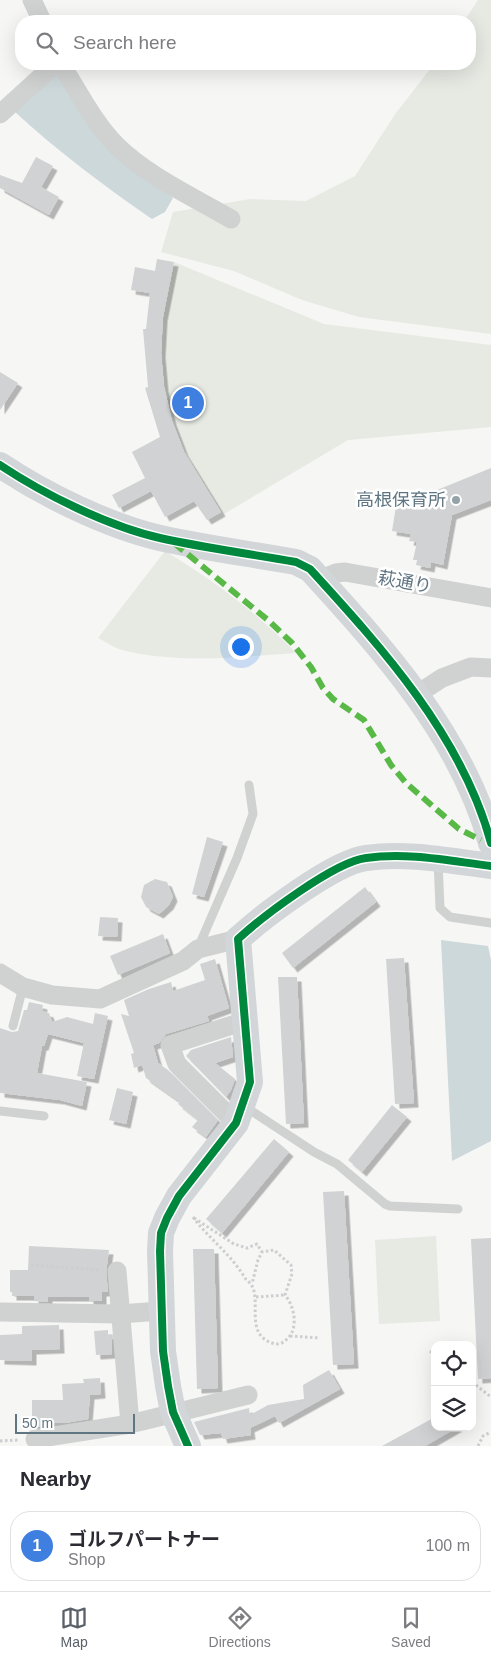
<!DOCTYPE html>
<html lang="en">
<head>
<meta charset="utf-8">
<style>
  :root { --surface:#fff; --page:#f2f2f3; --text:#2b2b33; --muted:#7c7c81; --line:#e1e1e2; --accent:#5a6169 }
  body { margin:0; font-family:Helvetica,"Noto Sans JP",sans-serif; background:var(--page); color:var(--text) }
  .controls { position:absolute; right:15px; bottom:15px; display:grid; overflow:hidden; border-radius:10px; box-shadow:0 5px 20px #0002 }
  .controls button { width:45px; height:45px; display:grid; place-items:center; padding:0; border:0; border-bottom:1px solid var(--line); background:var(--surface); color:var(--text); font:25px sans-serif }
  .scale { position:absolute; left:15px; bottom:12px; width:120px; box-sizing:border-box; padding-left:5px; border:2px solid #5f7582; border-top:0; font-size:14px; line-height:18px; white-space:nowrap; color:#5f7582; -webkit-text-stroke:4px #fff; paint-order:stroke }
  .you { position:absolute; left:240px; top:646px; width:18px; height:18px; margin:-12px; border:4px solid #fff; border-radius:50%; background:#1a73e8; box-shadow:0 0 0 8px #1a73e833 }
  .badge { display:grid; place-items:center; width:32px; height:32px; border-radius:50%; background:var(--accent); color:#fff; font-size:16px; font-weight:700 }
  .pin { position:absolute; translate:-50% -50%; border:2px solid #fff; box-shadow:0 1px 5px #0006 }
  .list { margin:0; padding:0; list-style:none }
  h2 { display:flex; justify-content:space-between; align-items:center; height:65px; margin:0; padding:0 20px; font-size:21px }
  h2 small { font-size:16px; font-weight:400; color:var(--muted) }
  .list li { display:grid; grid-template-columns:32px 1fr auto; gap:15px; align-items:center; box-sizing:border-box; height:70px; margin:0 10px 10px; padding:0 10px; border:1px solid var(--line); border-radius:20px }
  .list b { display:block; font-size:19px; white-space:nowrap }
  .list p { margin:0; font-size:16px; white-space:nowrap; color:var(--muted) }
  .list em { font-size:16px; font-style:normal; color:var(--muted) }
  .icon { flex:none; width:28px; height:28px; fill:none; stroke:currentColor; stroke-width:2; stroke-linecap:round; stroke-linejoin:round }
  .map { position:relative; flex:none; width:491px; height:1446px; overflow:hidden }
  .search { position:absolute; background:var(--surface); box-shadow:0 5px 20px #0002; left:15px; right:15px; top:15px; height:55px; display:flex; align-items:center; gap:12px; box-sizing:border-box; padding:0 18px; border-radius:20px; color:var(--muted); font-size:19px }
  .sheet { height:145px; background:var(--surface) }
  nav { display:flex; justify-content:space-around; align-items:center; box-sizing:border-box; height:70px; border-top:1px solid var(--line); background:var(--surface); font-size:14px; color:var(--muted) }
  nav a { display:grid; justify-items:center; gap:2px }
  nav .on { color:var(--accent) }
  .map>svg:first-child { display:block }
  .green { fill:#e6eae3 }
  .water { fill:#cdd8da }
  .building { fill:#d1d2d3; filter:url(#shadow) }
  .lines { fill:none; stroke-linecap:round; stroke-linejoin:round }
  .path { stroke:#cccecf; stroke-width:3; stroke-dasharray:2.5 2.5; stroke-linecap:butt }
  .lane { stroke:#d0d1d1; stroke-width:9 }
  .street { stroke:#d0d1d1; stroke-width:19 }
  .secondary { stroke:#d2d6d8; stroke-width:26 }
  .quiet { stroke:#58b947; stroke-width:6; stroke-dasharray:12 6; stroke-linecap:butt }
  .cycleway-casing { stroke:#fff; stroke-width:11 }
  .cycleway { stroke:#00873e; stroke-width:8 }
  .poi-dot { fill:#94a2aa; stroke:#fff; stroke-width:2 }
  .labels { text-anchor:middle; stroke-width:5; stroke-linejoin:round; paint-order:stroke }
  .poi-label { font-size:18px; fill:#5f7582; stroke:#fff; text-anchor:end }
  .street-label { font-size:18px; fill:#5f7582; stroke:#fff }
</style>
</head>
<body>
<div class="map">
<svg width="491" height="1446" viewBox="0 0 491 1446">
  <defs>
    <filter id="shadow"><feDropShadow dx="4.5" dy="4.5" stdDeviation="0" flood-color="#0004"/></filter>
  </defs>
  <rect width="100%" height="100%" fill="#f6f6f5"/>
  <g class="green">
    <path d="M478,0h13v334l-132,-17 -57,-17 -68,-29 -73,-19 12,-40 77,-13 56,2 49,-25 41,-63 38,-49h36v-43h-6z"/>
    <path d="M174,262l150,62 167,21v82l-143,13 -124,74c-10,-6 -17,-24 -23,-35 -43,-70 -48,-138 -27,-217z"/>
    <path d="M165,551c48,29 91,61 131,102 -57,4 -118,11 -174,-3 -8,-2 -16,-8 -24,-12z"/>
    <path d="M436,1236l4,85 -61,3 -4,-84z"/>
  </g>
  <g class="water">
    <path d="M58,72l95,109 20,17 -8,14 -13,7c-48,-33 -96,-69 -138,-108z"/>
    <path d="M441,940l47,6 3,14v181l-39,20z"/>
  </g>
  <g class="building">
    <path d="M36,157l17,9 -12,21 18,10 -10,18 -49,-27v-13l22,8z"/>
    <path d="M157,259l17,3 -11,55 -2,36 3,34 8,34 12,31 37,60 -14,8 -13,-19 -29,16 -14,-26 -32,17 -7,-13 33,-17 -13,-26 28,-15 -15,-49 3,-1 -5,-58h3l4,-36 -19,-3 4,-23 20,4z"/>
    <path d="M0,372l18,11 -18,27z"/>
    <path d="M491,468v32l-39,15 -9,50 -12,-3 -1,6 -14,-3 1,-5h-4l4,-18 -8,-1 2,-7 -19,-3 4,-25 24,4 -5,-11z"/>
    <path d="M207,837l16,5 -19,55 -12,-3z"/>
    <path d="M155,879l12,3 6,15 -4,8 -10,9 -13,-7 -5,-10 3,-12z"/>
    <path d="M365,887l11,15 -83,66 -11,-15z"/>
    <path d="M100,917l18,1 -1,19 -19,-1z"/>
    <path d="M163,934l7,19 -52,22 -8,-19z"/>
    <path d="M404,958l10,145 -19,1 -9,-145z"/>
    <path d="M215,959l14,49 -22,8 2,5 -43,13 -7,9 -6,2 5,18 10,7 50,50 -12,17 -14,-10 6,-7 -20,-16 2,-2 -34,-24 -4,-13 -8,3 -3,-14 3,-1 -13,-39 8,2 -5,-16 25,-11 22,-7 2,9 32,-11 -5,-16z"/>
    <path d="M278,977h19l7,146 -18,1z"/>
    <path d="M29,1002l14,3 -1,6 7,2 3,9 15,-5 26,7 2,-11 13,3 -14,63 -17,-3 7,-33 -36,-9 -4,12h-2l-5,27 50,9 -5,24 -22,-6 -60,-7v-65l12,4 6,-1 6,-21h3z"/>
    <path d="M231,1037l2,20 -18,6 20,16 -4,11 -5,7 -40,-41 5,-6z"/>
    <path d="M117,1088l16,4 -7,32 -17,-4z"/>
    <path d="M392,1105l15,12 -45,55 -14,-12z"/>
    <path d="M274,1139l15,13 -67,81 -16,-14z"/>
    <path d="M344,1191l10,173 -21,1 -10,-173z"/>
    <path d="M491,1238v140l-13,1 -7,-140z"/>
    <path d="M29,1246l80,4 -3,22 2,20h-6v9h-13v-4h-41v5l-14,-1v-5h-22v-4h-2v-22h18z"/>
    <path d="M193,1249h21l4,139 -21,1z"/>
    <path d="M59,1325l1,24 -28,1v11l-32,-1v-25l22,-1v-8z"/>
    <path d="M108,1330v5l3,-1 1,20 -16,1 -2,-24z"/>
    <path d="M329,1370l11,19 -61,34 -4,-7 -25,12 1,7 -28,4 -2,-6 -21,2 -6,-13 55,-14 1,7 18,-10 36,-6 -1,-14z"/>
    <path d="M100,1378l1,16 -11,1 -2,24 -23,4 -15,-1v3l-18,2v-27h31l-1,-16 22,-1 -1,-4z"/>
    <path d="M435,1417v10h23l-33,19h-43z"/>
  </g>
  <g class="lines">
    <g class="path">
      <path d="M193,1217c16,22 37,36 52,61 2,3 6,5 7,8 9,16 -7,48 20,57 5,2 10,1 14,-3 13,-10 9,-33 -1,-45l7,-21 -1,-9 -17,-15 -12,2 -4,8 -6,24"/>
      <path d="M194,1218l40,26 13,4 10,-4 5,8"/>
      <path d="M31,1265l69,5"/>
      <path d="M256,1297l29,-2"/>
      <path d="M290,1336l30,2"/>
      <path d="M430,1351l5,4"/>
      <path d="M472,1382l19,15"/>
      <path d="M0,1441l19,-1"/>
      <path d="M478,1446l5,-10 8,-4"/>
    </g>
    <g class="lane">
      <path d="M438,861l2,47 10,9 41,6"/>
      <path d="M198,948l39,-90 16,-44 -4,-29"/>
      <path d="M13,1026l10,-39"/>
      <path d="M244,1106l70,46 23,12 48,40 5,2 68,3"/>
      <path d="M0,1111l44,5"/>
    </g>
    <g class="street">
      <path d="M32,0l10,21"/>
      <path d="M61,64c17,27 33,59 56,82 29,29 78,52 114,73"/>
      <path d="M0,114l55,-50"/>
      <path d="M320,580l16,-7 9,-1 146,26"/>
      <path d="M416,695l26,-17 29,-11 20,1"/>
      <path d="M0,973l23,14 29,8 48,4 83,-38 15,-12 40,-10"/>
      <path d="M236,1123l-59,-59 -7,-19 75,-24"/>
      <path d="M117,1271l13,153"/>
      <path d="M0,1312l120,2 41,-3"/>
      <path d="M35,1439l95,-15 118,-29"/>
    </g>
    <g class="secondary">
      <path d="M0,465c45,30 108,61 160,73 45,10 91,16 136,24l14,7c73,80 152,167 181,274"/>
      <path d="M188,1446l-15,-34 -5,-26 -5,-35 -3,-100 1,-18 6,-15 12,-22 57,-73 14,-41 -12,-143c24,-22 96,-77 128,-81 41,-6 84,3 125,8"/>
    </g>
    <path class="quiet" d="M174,543l95,78 23,22 19,24 12,21 10,11 31,21 27,45 15,18 53,46 22,11"/>
    <g class="cycleway-casing">
      <g id="cycleway">
        <path d="M0,465c45,30 108,61 160,73 45,10 91,16 136,24l14,7c73,80 152,167 181,274"/>
        <path d="M188,1446l-15,-34 -5,-26 -5,-35 -3,-100 1,-18 6,-15 12,-22 57,-73 14,-41 -12,-143c24,-22 96,-77 128,-81 41,-6 84,3 125,8"/>
      </g>
    </g>
    <use href="#cycleway" class="cycleway"/>
  </g>
  <circle class="poi-dot" cx="456" cy="500" r="5"/>
  <g class="labels">
    <g class="poi-label">
      <text x="446" y="506">高根保育所</text>
    </g>
    <g class="street-label">
      <text transform="translate(405 582) rotate(10)" y="6">萩通り</text>
    </g>
  </g>
</svg>
<div class="controls">
<button><svg class="icon" aria-label="locate" viewBox="0 0 24 24"><circle cx="12" cy="12" r="6"/><path d="M12 2v4M12 18v4M2 12h4M18 12h4"/></svg></button>
<button><svg class="icon" aria-label="layers" viewBox="0 0 24 24"><path d="M12 4l9 5-9 5-9-5zM3 14l9 5 9-5"/></svg></button>
</div>
<div class="scale">50 m</div>
<div class="you"></div>
<div class="pin badge" style="left:188px;top:403px;background:#3f7fe0">1</div>
<div class="search"><svg class="icon" aria-label="search" viewBox="0 0 24 24"><circle cx="10" cy="10" r="6"/><path d="M15 15l6 6"/></svg>Search here</div>
</div>
<section class="sheet">
<h2>Nearby<small></small></h2>
<ul class="list">
<li><span class="badge" style="background:#3f7fe0">1</span><div><b>ゴルフパートナー</b><p>Shop</p></div><em>100 m</em></li>
</ul>
</section>
<nav>
<a class="on"><svg class="icon" aria-label="map" viewBox="0 0 24 24"><path d="M3 6l6-2 6 2 6-2v14l-6 2-6-2-6 2zM9 4v14M15 6v14"/></svg>Map</a>
<a><svg class="icon" aria-label="directions" viewBox="0 0 24 24"><path d="M12 3l9 9-9 9-9-9zM9 14v-3h6M13 9l2 2-2 2"/></svg>Directions</a>
<a><svg class="icon" aria-label="saved" viewBox="0 0 24 24"><path d="M7 4h10v16l-5-4-5 4z"/></svg>Saved</a>
</nav>
</body>
</html>
